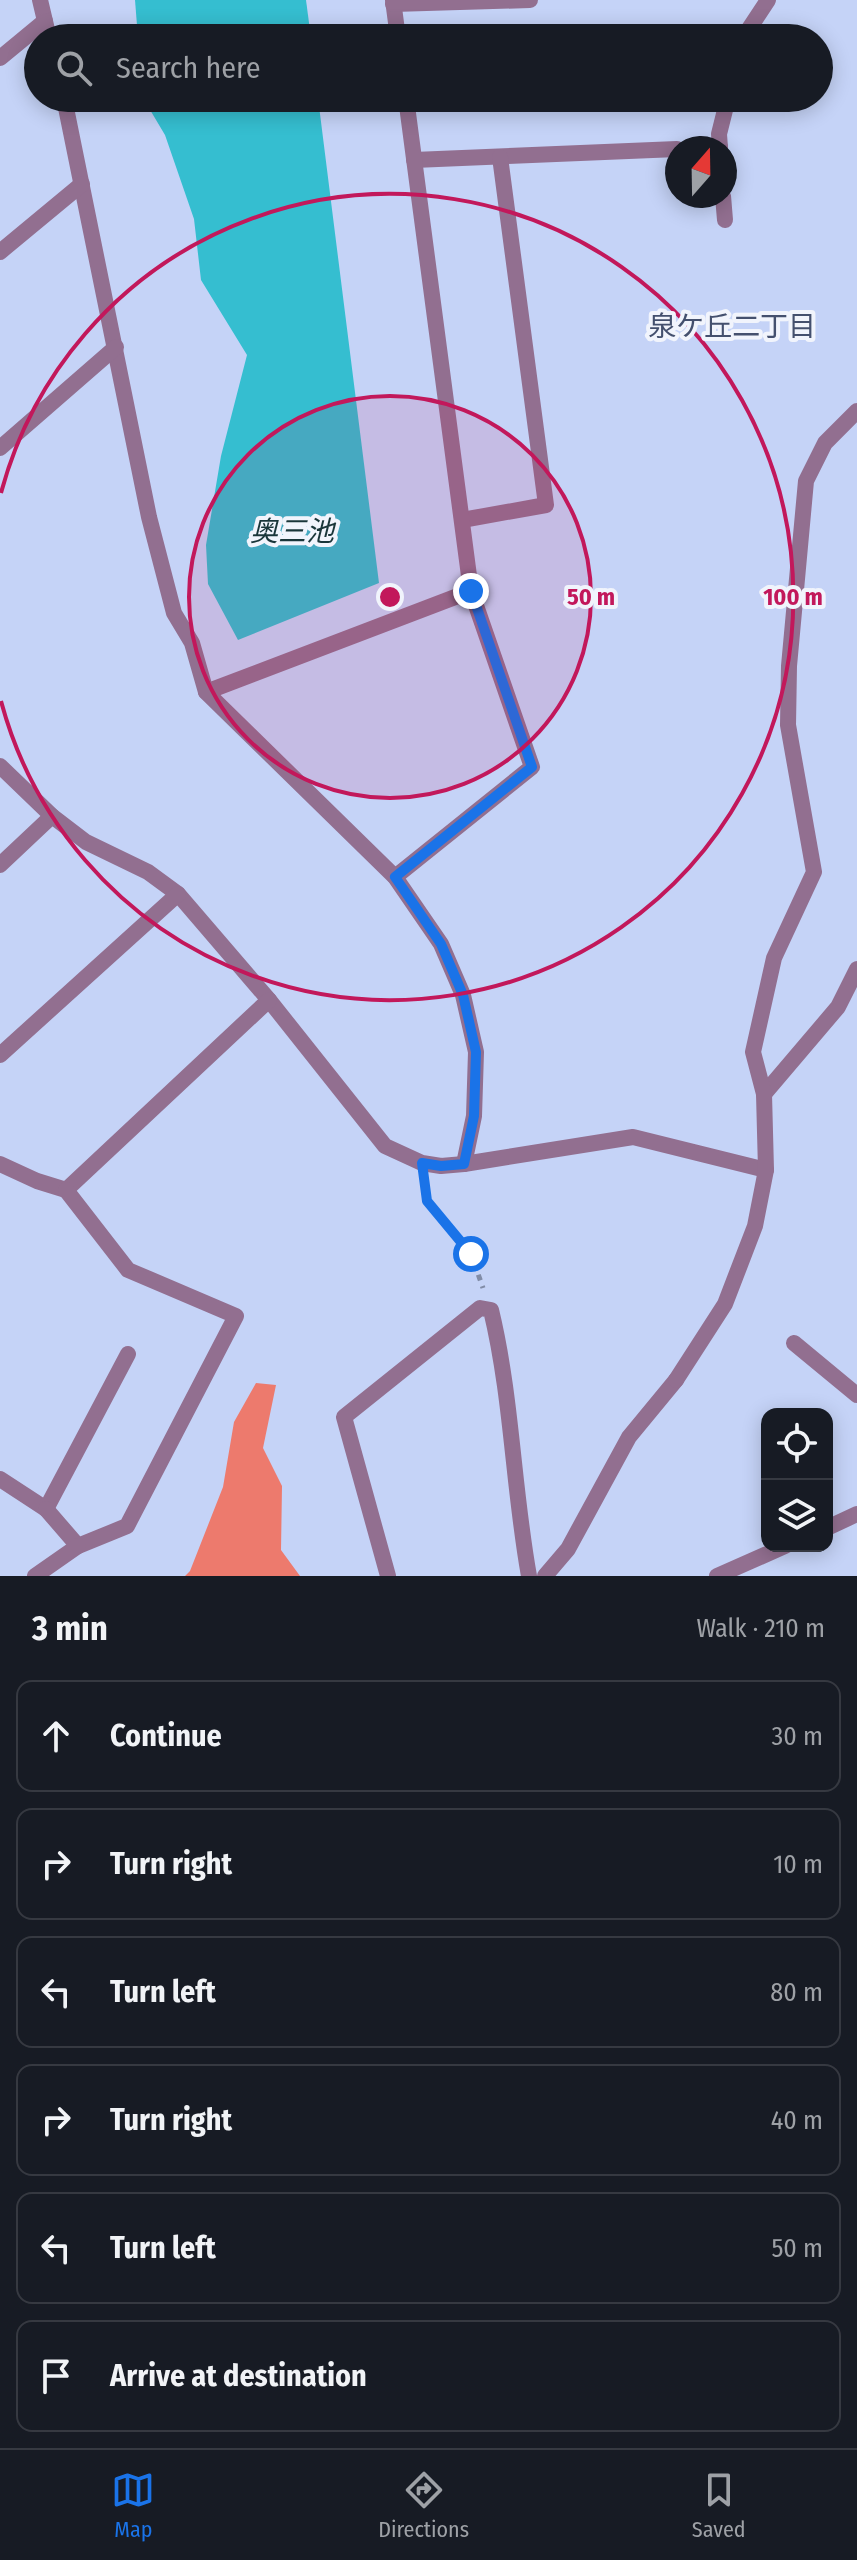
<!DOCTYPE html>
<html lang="en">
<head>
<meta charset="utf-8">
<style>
  :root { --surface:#171b24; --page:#242831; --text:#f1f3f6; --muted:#9ea1a6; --line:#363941; --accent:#1a73e8 }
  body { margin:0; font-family:"Fira Sans Condensed","Noto Sans JP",sans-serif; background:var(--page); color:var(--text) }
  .controls { position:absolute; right:24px; bottom:24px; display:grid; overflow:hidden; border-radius:16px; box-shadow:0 4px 20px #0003 }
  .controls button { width:72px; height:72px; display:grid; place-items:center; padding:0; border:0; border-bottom:2px solid var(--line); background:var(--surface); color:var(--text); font:40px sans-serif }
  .compass { position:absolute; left:665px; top:136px; width:72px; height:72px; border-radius:50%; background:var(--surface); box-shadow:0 4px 20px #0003; rotate:20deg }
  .stop { position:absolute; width:24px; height:24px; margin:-18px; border:6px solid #1a73e8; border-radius:50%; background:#fff }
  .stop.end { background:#1a73e8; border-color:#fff; box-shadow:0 2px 8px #0008 }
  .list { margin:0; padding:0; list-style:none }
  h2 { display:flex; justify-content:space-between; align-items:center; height:104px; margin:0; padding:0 32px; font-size:34px }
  h2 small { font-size:26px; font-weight:400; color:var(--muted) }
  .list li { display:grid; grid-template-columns:52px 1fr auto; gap:24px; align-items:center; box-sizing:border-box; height:112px; margin:0 16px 16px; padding:0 16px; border:2px solid var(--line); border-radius:16px }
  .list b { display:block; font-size:30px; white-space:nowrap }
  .list em { font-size:26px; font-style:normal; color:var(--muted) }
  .icon { flex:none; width:44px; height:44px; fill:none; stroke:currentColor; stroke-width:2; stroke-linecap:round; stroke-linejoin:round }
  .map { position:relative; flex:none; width:857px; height:1576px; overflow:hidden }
  .search { position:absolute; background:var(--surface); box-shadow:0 4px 20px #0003; left:24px; right:24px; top:24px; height:88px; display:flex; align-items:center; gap:20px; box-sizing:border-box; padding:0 28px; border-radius:44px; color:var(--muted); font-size:30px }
  .sheet { height:872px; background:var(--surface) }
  nav { display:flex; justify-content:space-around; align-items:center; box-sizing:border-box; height:112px; border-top:2px solid var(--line); background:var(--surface); font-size:22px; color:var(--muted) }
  nav a { display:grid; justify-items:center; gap:4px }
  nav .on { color:var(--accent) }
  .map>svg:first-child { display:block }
  .forest { fill:#ed7a6d }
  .water { fill:#35bed0 }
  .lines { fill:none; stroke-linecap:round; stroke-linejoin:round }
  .path { stroke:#818ca7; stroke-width:5; stroke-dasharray:6 6; stroke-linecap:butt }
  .service { stroke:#926f90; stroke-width:16 }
  .minor { stroke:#926f90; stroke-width:16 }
  .tertiary { stroke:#926f90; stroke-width:16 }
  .route { stroke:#1a73e8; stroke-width:10 }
  .ring { fill:none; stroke:#c2185b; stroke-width:4 }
  .labels { text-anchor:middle; stroke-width:8; stroke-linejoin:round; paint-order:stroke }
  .neighbourhood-label { font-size:28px; fill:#44506e; stroke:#f1f4fc }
  .water-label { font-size:28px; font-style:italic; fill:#1a363a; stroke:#f1f4fc }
  .centre { fill:#c2185b; stroke:#f1f4fc; stroke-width:4 }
  .ring-label { font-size:24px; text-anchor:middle; font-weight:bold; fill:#c2185b; stroke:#f1f4fc; stroke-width:8; stroke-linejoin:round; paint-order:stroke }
</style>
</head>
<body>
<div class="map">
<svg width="857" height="1576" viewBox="0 0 857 1576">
  <rect width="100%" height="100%" fill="#c5d3f7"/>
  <path class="forest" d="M256,1383l20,2 -13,63 19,38 -1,64 19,26h-115l5,-5 33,-84 11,-65z"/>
  <g class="water">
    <path d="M135,0h171l5,38h-173z"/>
    <path d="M143,98h175l61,485 -141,57 -30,-56 -2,-39 15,-89 26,-101 -46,-75 -7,-61 -29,-84z"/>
  </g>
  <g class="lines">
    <path class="path" d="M425,1184l2,17 44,53 12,34"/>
    <path class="service" d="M545,1576l23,-27 61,-112 47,-57"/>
    <g class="minor">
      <path d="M40,0l9,38"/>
      <path d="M393,0l5,38"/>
      <path d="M393,4l137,-4"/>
      <path d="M743,38l25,-38"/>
      <path d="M0,58l45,-37"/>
      <path d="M64,98l85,419 25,96 18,30 14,49 189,185 46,67 22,51 13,57 -2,64 -10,48"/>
      <path d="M690,148l30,-1"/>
      <path d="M720,148l-1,-14 9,-36"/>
      <path d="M414,160l263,-11"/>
      <path d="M723,196l2,24"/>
      <path d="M0,252l82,-68"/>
      <path d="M0,448l116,-101"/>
      <path d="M462,520l84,-15 -46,-348"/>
      <path d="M206,692l265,-101"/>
      <path d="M0,766l52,50 34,26 62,30 30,22 91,106 116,146 37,17 19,3 23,-2 169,-27 133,33"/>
      <path d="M0,865l52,-49"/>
      <path d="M395,877l137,-110 -61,-176 -65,-493"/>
      <path d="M0,1055l178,-161"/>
      <path d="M764,1094l74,-87 19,-38"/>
      <path d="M0,1164l37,17 29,9 203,-190"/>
      <path d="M794,1343l63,52"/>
      <path d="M676,1380l49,-76 30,-78 11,-56 -2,-76 -11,-42 21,-94 40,-86 -26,-147 1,-59 17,-185 19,-38 32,-32"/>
      <path d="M0,1479l46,30 82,-155"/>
      <path d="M46,1509l32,37 49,-20 109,-210 -108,-46 -62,-80"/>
      <path d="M35,1576l43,-30"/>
      <path d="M388,1576l-44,-159 136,-109 11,2c21,87 22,178 38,266"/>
    </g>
    <g class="tertiary">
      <path d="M827,1528l30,-14"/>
      <path d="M717,1576l68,-30"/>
    </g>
  </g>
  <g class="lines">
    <path class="route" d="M471,1254l-44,-53 -5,-38 19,3 23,-2 10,-48 2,-64 -13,-57 -22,-51 -46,-67 137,-110 -61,-176"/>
  </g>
  <circle cx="390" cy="597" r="201" fill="#c2185b" fill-opacity=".12"/>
  <g class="ring">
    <circle cx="390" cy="597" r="201"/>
    <path d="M1 493A403 403 0 1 1 1 701"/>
  </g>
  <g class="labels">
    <g class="neighbourhood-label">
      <text x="732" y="336">泉ケ丘二丁目</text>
    </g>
    <g class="water-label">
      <text x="292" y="541">奥三池</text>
    </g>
  </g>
  <circle cx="390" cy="597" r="12" class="centre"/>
  <g class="ring-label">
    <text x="591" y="605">50 m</text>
    <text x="793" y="605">100 m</text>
  </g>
</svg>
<div class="controls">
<button><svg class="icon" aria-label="locate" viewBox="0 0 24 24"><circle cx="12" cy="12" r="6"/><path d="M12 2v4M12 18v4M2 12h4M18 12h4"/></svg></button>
<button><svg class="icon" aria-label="layers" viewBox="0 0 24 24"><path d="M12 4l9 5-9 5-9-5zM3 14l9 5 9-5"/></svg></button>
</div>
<svg class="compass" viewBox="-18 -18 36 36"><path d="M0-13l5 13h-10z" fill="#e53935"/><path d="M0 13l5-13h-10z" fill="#9ea1a6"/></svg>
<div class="stop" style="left:471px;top:1254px"></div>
<div class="stop end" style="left:471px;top:591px"></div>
<div class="search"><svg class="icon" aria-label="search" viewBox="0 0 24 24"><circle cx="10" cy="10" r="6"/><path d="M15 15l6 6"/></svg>Search here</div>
</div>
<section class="sheet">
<h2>3 min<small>Walk · 210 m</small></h2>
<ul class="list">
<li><svg class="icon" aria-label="ahead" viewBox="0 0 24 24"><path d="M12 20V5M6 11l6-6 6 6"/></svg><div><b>Continue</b></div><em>30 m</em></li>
<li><svg class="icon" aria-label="right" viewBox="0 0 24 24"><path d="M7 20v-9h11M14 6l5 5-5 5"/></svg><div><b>Turn right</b></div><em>10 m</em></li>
<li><svg class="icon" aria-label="left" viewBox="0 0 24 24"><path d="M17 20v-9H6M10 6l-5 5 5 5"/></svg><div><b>Turn left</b></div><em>80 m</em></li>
<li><svg class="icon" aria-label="right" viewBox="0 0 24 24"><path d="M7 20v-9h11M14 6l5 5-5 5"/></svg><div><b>Turn right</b></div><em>40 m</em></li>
<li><svg class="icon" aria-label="left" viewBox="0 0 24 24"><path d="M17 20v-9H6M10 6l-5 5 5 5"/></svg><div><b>Turn left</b></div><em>50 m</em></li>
<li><svg class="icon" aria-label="arrive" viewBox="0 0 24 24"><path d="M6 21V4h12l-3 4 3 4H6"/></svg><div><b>Arrive at destination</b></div></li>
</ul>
</section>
<nav>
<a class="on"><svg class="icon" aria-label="map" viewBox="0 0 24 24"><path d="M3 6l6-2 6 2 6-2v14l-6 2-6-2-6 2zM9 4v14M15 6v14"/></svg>Map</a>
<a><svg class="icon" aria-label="directions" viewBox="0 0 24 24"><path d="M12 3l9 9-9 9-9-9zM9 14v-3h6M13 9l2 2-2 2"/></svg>Directions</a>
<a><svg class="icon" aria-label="saved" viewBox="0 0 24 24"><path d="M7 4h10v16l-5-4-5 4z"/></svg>Saved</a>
</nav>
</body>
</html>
